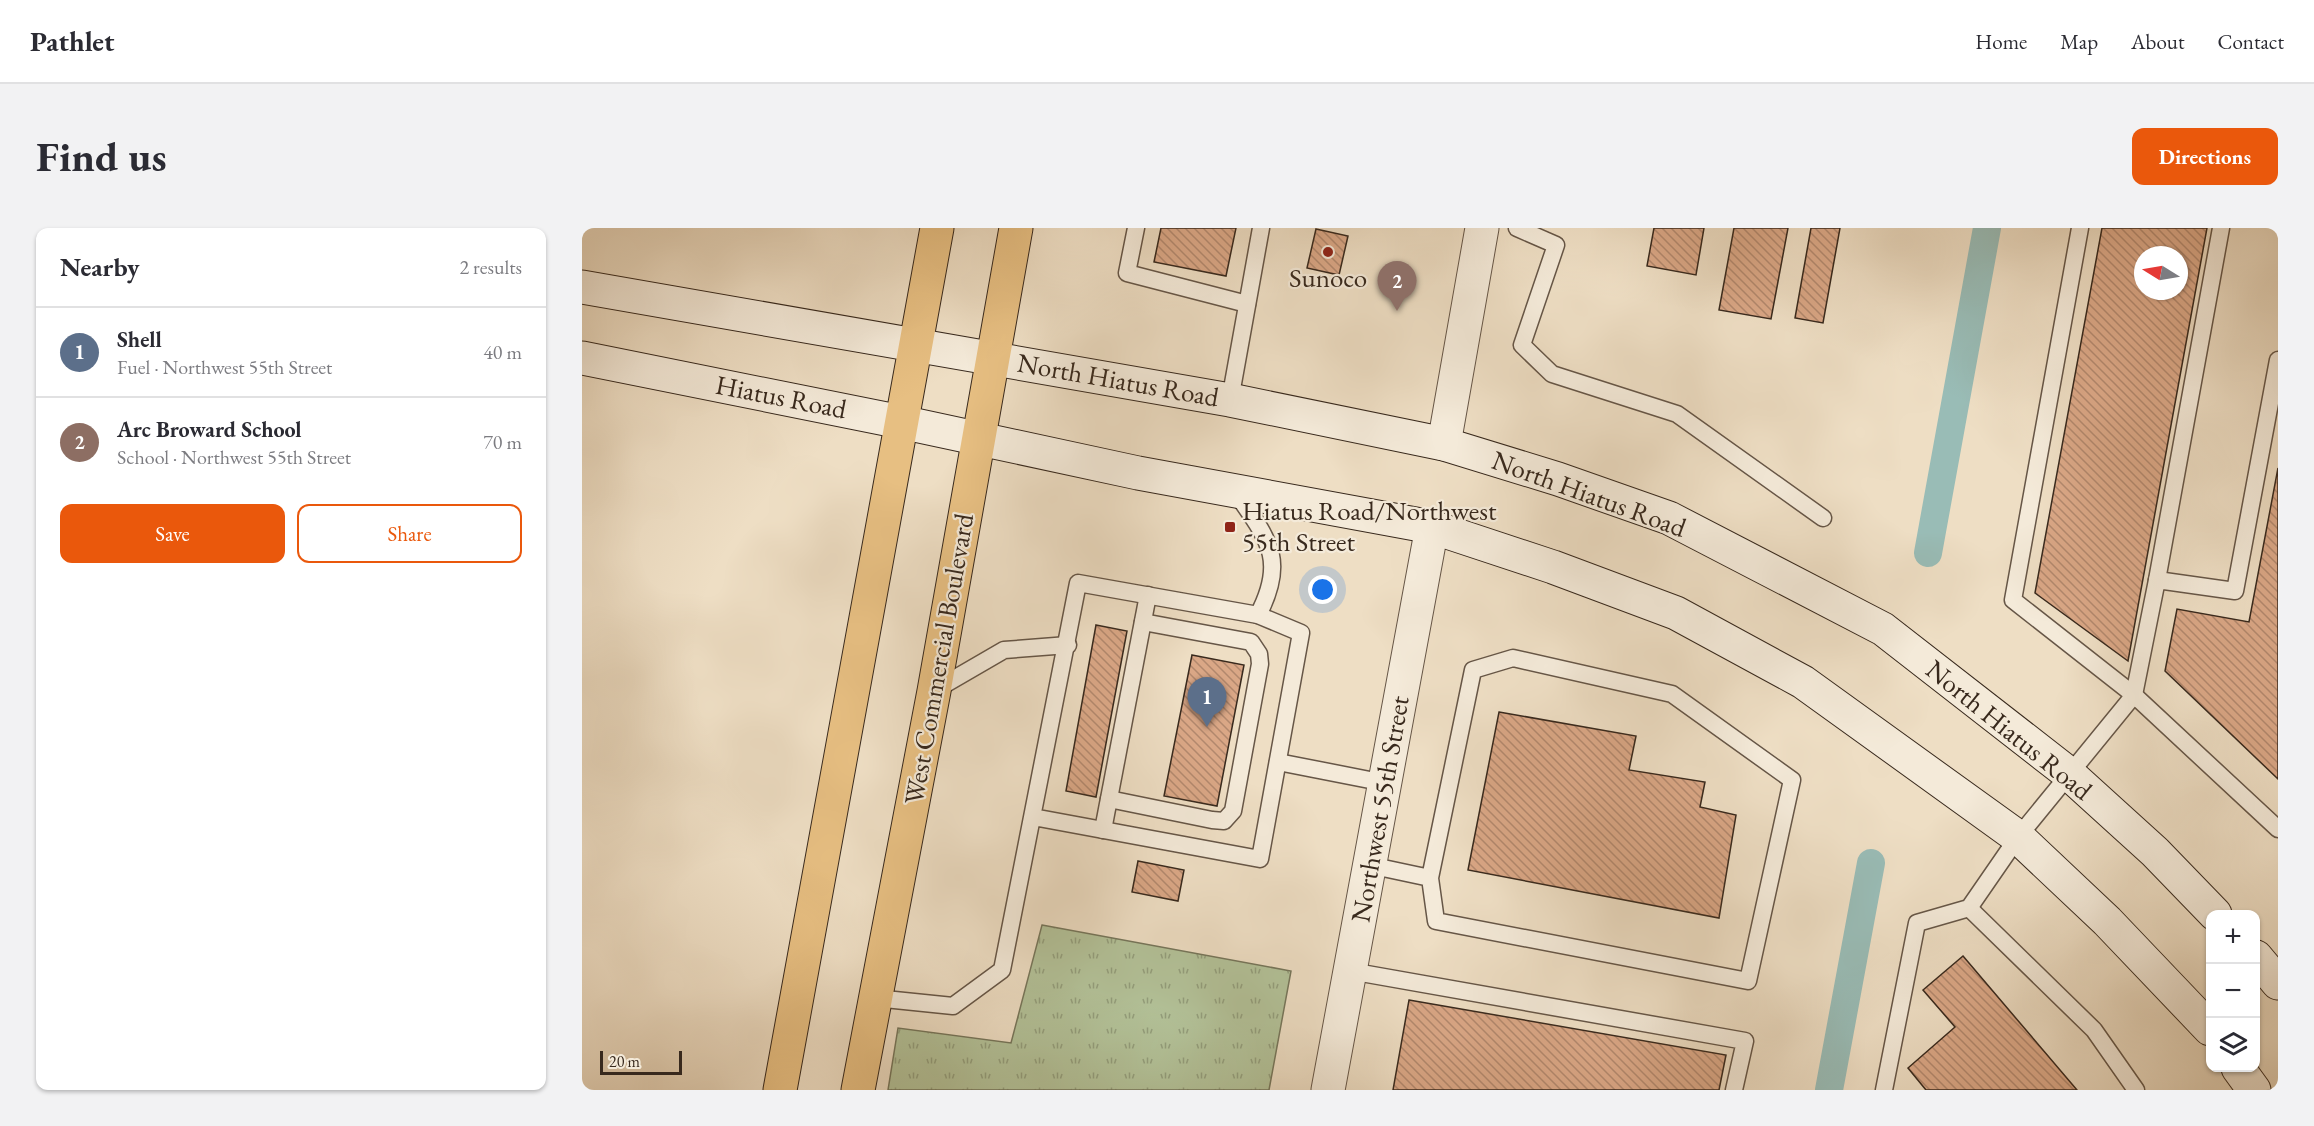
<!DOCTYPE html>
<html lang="en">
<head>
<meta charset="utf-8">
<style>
  :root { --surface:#fff; --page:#f2f2f3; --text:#2b2b33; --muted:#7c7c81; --line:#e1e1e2; --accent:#ea580c }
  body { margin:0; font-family:"EB Garamond",serif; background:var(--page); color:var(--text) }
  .controls { position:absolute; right:18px; bottom:18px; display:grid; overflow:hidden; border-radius:12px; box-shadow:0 2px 4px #0004 }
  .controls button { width:54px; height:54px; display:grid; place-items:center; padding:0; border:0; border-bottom:2px solid var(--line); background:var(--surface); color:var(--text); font:30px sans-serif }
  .compass { position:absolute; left:1552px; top:18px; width:54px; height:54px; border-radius:50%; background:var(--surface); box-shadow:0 2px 4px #0004; rotate:281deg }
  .scale { position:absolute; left:18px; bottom:15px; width:82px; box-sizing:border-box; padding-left:6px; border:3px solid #38291d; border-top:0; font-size:16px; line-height:21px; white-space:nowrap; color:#38291d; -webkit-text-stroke:4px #f4ead9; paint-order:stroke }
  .you { position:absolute; left:741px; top:362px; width:21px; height:21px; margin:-15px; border:4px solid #fff; border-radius:50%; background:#1a73e8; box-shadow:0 0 0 9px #1a73e833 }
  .badge { display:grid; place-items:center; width:39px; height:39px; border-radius:50%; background:var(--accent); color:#fff; font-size:20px; font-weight:700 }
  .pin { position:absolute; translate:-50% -50px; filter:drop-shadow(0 2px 3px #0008) }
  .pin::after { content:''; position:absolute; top:32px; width:21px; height:18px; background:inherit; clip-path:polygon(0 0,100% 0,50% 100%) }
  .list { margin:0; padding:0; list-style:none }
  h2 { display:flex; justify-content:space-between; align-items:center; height:78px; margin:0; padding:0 24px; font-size:26px }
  h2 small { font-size:20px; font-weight:400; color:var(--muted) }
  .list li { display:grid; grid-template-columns:39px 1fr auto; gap:18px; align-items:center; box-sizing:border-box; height:90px; padding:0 24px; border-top:2px solid var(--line) }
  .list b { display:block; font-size:22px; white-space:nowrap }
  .list p { margin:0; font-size:20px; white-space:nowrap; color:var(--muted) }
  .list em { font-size:20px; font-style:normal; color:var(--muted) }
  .actions { display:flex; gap:12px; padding:18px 24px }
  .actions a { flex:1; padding:14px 0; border:2px solid var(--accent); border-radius:12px; text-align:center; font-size:21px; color:var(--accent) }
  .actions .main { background:var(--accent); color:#fff }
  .icon { flex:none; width:33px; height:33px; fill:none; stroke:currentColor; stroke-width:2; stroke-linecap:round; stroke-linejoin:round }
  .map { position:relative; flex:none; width:1696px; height:862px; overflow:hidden; border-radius:12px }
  header { display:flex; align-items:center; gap:36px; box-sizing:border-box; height:84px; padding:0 30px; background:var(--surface); border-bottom:2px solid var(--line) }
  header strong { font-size:28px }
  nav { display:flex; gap:33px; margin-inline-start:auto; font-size:21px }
  .intro { display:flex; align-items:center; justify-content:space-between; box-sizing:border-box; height:144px; padding:0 36px }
  h1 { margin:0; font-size:42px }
  .button { padding:15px 27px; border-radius:12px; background:var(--accent); color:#fff; font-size:21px; font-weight:700 }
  main { display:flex; gap:36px; padding:0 36px }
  aside { flex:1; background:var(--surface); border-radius:12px; box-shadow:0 2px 4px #0004 }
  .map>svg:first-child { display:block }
  .grass { fill:url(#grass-tufts); stroke:#76765b; stroke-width:1.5 }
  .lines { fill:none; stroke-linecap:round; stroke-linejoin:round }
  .canal { stroke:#99bcb6; stroke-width:28 }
  .building { fill:url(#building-back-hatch); stroke:#38291d; stroke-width:1.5; fill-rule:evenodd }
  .lane-casing { stroke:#665647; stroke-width:19 }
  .street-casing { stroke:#665647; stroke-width:35 }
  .secondary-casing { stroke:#38291d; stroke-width:35 }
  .highway-casing { stroke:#38291d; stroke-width:35 }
  .lane { stroke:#f4ead9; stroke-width:16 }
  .street { stroke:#f4ead9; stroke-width:33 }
  .secondary { stroke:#f4ead9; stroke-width:33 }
  .highway { stroke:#e7bf82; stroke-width:33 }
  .poi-dot { fill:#8f2418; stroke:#f4ead9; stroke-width:2 }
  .labels { text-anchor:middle; stroke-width:4.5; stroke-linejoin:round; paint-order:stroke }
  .poi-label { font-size:27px; fill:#38291d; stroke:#f4ead9 }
  .street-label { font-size:27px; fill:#38291d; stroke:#f4ead9 }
</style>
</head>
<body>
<header>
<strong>Pathlet</strong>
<nav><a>Home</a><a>Map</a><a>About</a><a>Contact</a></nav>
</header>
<div class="intro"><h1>Find us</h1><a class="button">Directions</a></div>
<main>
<aside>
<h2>Nearby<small>2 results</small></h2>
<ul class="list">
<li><span class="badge" style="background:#5c6f8a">1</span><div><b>Shell</b><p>Fuel · Northwest 55th Street</p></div><em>40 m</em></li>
<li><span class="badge" style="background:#8d6e63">2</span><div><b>Arc Broward School</b><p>School · Northwest 55th Street</p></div><em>70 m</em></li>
</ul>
<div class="actions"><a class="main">Save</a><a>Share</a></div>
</aside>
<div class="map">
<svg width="1696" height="862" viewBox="0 0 1696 862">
  <defs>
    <pattern id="grass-tufts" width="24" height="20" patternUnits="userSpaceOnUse" patternTransform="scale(1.5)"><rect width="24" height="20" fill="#b3c299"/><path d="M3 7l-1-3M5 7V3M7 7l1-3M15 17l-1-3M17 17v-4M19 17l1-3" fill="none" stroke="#939e7c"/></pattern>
    <pattern id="building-back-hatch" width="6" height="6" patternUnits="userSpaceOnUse" patternTransform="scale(1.5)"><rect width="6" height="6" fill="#daa786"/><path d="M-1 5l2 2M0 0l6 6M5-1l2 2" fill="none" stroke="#b2886d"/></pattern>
  </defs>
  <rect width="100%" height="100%" fill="#eedec4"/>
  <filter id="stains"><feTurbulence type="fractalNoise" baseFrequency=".00333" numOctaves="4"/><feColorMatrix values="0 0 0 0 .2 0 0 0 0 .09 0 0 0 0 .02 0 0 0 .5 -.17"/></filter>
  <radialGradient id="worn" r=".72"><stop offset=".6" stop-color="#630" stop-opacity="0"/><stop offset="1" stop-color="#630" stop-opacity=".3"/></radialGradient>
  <path class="grass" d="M460,697l249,46 -22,119h-381l10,-62 113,15z"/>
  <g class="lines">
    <g class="canal">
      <path d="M1346,325l59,-325"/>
      <path d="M1247,862l42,-227"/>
    </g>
  </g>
  <g class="building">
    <path d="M579,0h75l-10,48 -72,-14z"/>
    <path d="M1072,0h50l-8,47 -49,-9z"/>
    <path d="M1152,0h54l-17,91 -52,-9z"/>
    <path d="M1229,0h29l-17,95 -28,-5z"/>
    <path d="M1520,0h105l-79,433 -93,-68zM1561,27h36v36h-36z"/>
    <path d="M734,1l32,7 -9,39 -32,-7z"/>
    <path d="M1696,240v311l-113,-108 12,-62 72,13z"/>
    <path d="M514,397l31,6 -31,166 -30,-6z"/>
    <path d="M610,427l52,10 -27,141 -53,-10z"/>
    <path d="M917,484l137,24 -7,34 76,12 -5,25 36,8 -17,103 -251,-48z"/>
    <path d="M556,633l46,9 -6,31 -46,-9z"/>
    <path d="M1381,728l114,134h-151l-18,-22 47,-41 -32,-37z"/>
    <path d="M827,772l317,55 -7,35h-326z"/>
  </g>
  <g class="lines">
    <g class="lane-casing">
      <g id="lane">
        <path d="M554,0l-9,45 120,31"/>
        <path d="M935,0l39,17 -34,100 30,29 125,40 146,104"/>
        <path d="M1498,0l-67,372 121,95 23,-115 78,11 43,-231"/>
        <path d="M648,172l31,-172"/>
        <path d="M654,265c32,46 51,67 22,122"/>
        <path d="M1575,352l64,-352"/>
        <path d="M353,462l69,-40 64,-5"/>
        <path d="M696,534l107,21"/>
        <path d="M527,571l103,21 12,1 9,-10 27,-147 -1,-10 -8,-12 -108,-20"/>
        <path d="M521,602l45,-235"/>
        <path d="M787,637l61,13 43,-208 40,-12 159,36 120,86 -44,201 -312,-60 -6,-43"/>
        <path d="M1387,680l125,122 42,60"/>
        <path d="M768,743l395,70 -11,49"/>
        <path d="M293,770l78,8 49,-36 76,-387 180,32 43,18 -41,226 -227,-42"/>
        <path d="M1302,862l33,-167 52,-15 49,-71 116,-142 144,134"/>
      </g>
    </g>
    <g class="street-casing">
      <g id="street">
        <path d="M862,216l38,-216"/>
        <path d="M746,862l104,-563"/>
      </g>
    </g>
    <g class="secondary-casing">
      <g id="secondary">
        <path d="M0,59l648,113 214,44 114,35 111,39 214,111 185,144 87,79 60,62"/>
        <path d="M0,130l319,64 237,51 294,54 121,40 123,46 127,69 215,155 89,84 103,108"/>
        <path d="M1674,729l22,26"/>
        <path d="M1656,840l16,22"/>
      </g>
    </g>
    <g class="highway-casing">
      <g id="highway">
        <path d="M198,862l157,-862"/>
        <path d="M276,862l76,-399 82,-463"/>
      </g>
    </g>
    <use href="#lane" class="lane"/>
    <use href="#street" class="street"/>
    <use href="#secondary" class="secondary"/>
    <use href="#highway" class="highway"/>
  </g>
  <g class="poi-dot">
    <circle cx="746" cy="24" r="6"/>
    <rect x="642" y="293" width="12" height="12" rx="3"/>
  </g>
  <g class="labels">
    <g class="poi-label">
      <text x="746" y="59">Sunoco</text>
      <text x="660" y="292" text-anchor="start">Hiatus Road/Northwest<tspan x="660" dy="31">55th Street</tspan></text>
    </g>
    <g class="street-label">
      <text transform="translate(536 152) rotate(10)" y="9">North Hiatus Road</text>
      <text transform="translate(199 169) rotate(11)" y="9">Hiatus Road</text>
      <text transform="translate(1007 266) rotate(20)" y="9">North Hiatus Road</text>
      <text transform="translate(357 431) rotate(-80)" y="9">West Commercial Boulevard</text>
      <text transform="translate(1427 502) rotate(39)" y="9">North Hiatus Road</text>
      <text transform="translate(798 581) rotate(-80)" y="9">Northwest 55th Street</text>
    </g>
  </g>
  <rect width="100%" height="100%" filter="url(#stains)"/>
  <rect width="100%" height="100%" fill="url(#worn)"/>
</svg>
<div class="controls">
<button>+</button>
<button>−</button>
<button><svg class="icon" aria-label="layers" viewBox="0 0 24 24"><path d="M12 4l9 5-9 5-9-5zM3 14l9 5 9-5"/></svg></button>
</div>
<svg class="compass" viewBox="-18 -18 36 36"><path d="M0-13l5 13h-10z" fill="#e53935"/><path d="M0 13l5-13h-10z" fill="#7c7c81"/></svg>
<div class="scale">20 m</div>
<div class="you"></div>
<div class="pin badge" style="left:625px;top:499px;background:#5c6f8a">1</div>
<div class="pin badge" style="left:815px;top:83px;background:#8d6e63">2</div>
</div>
</main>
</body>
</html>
